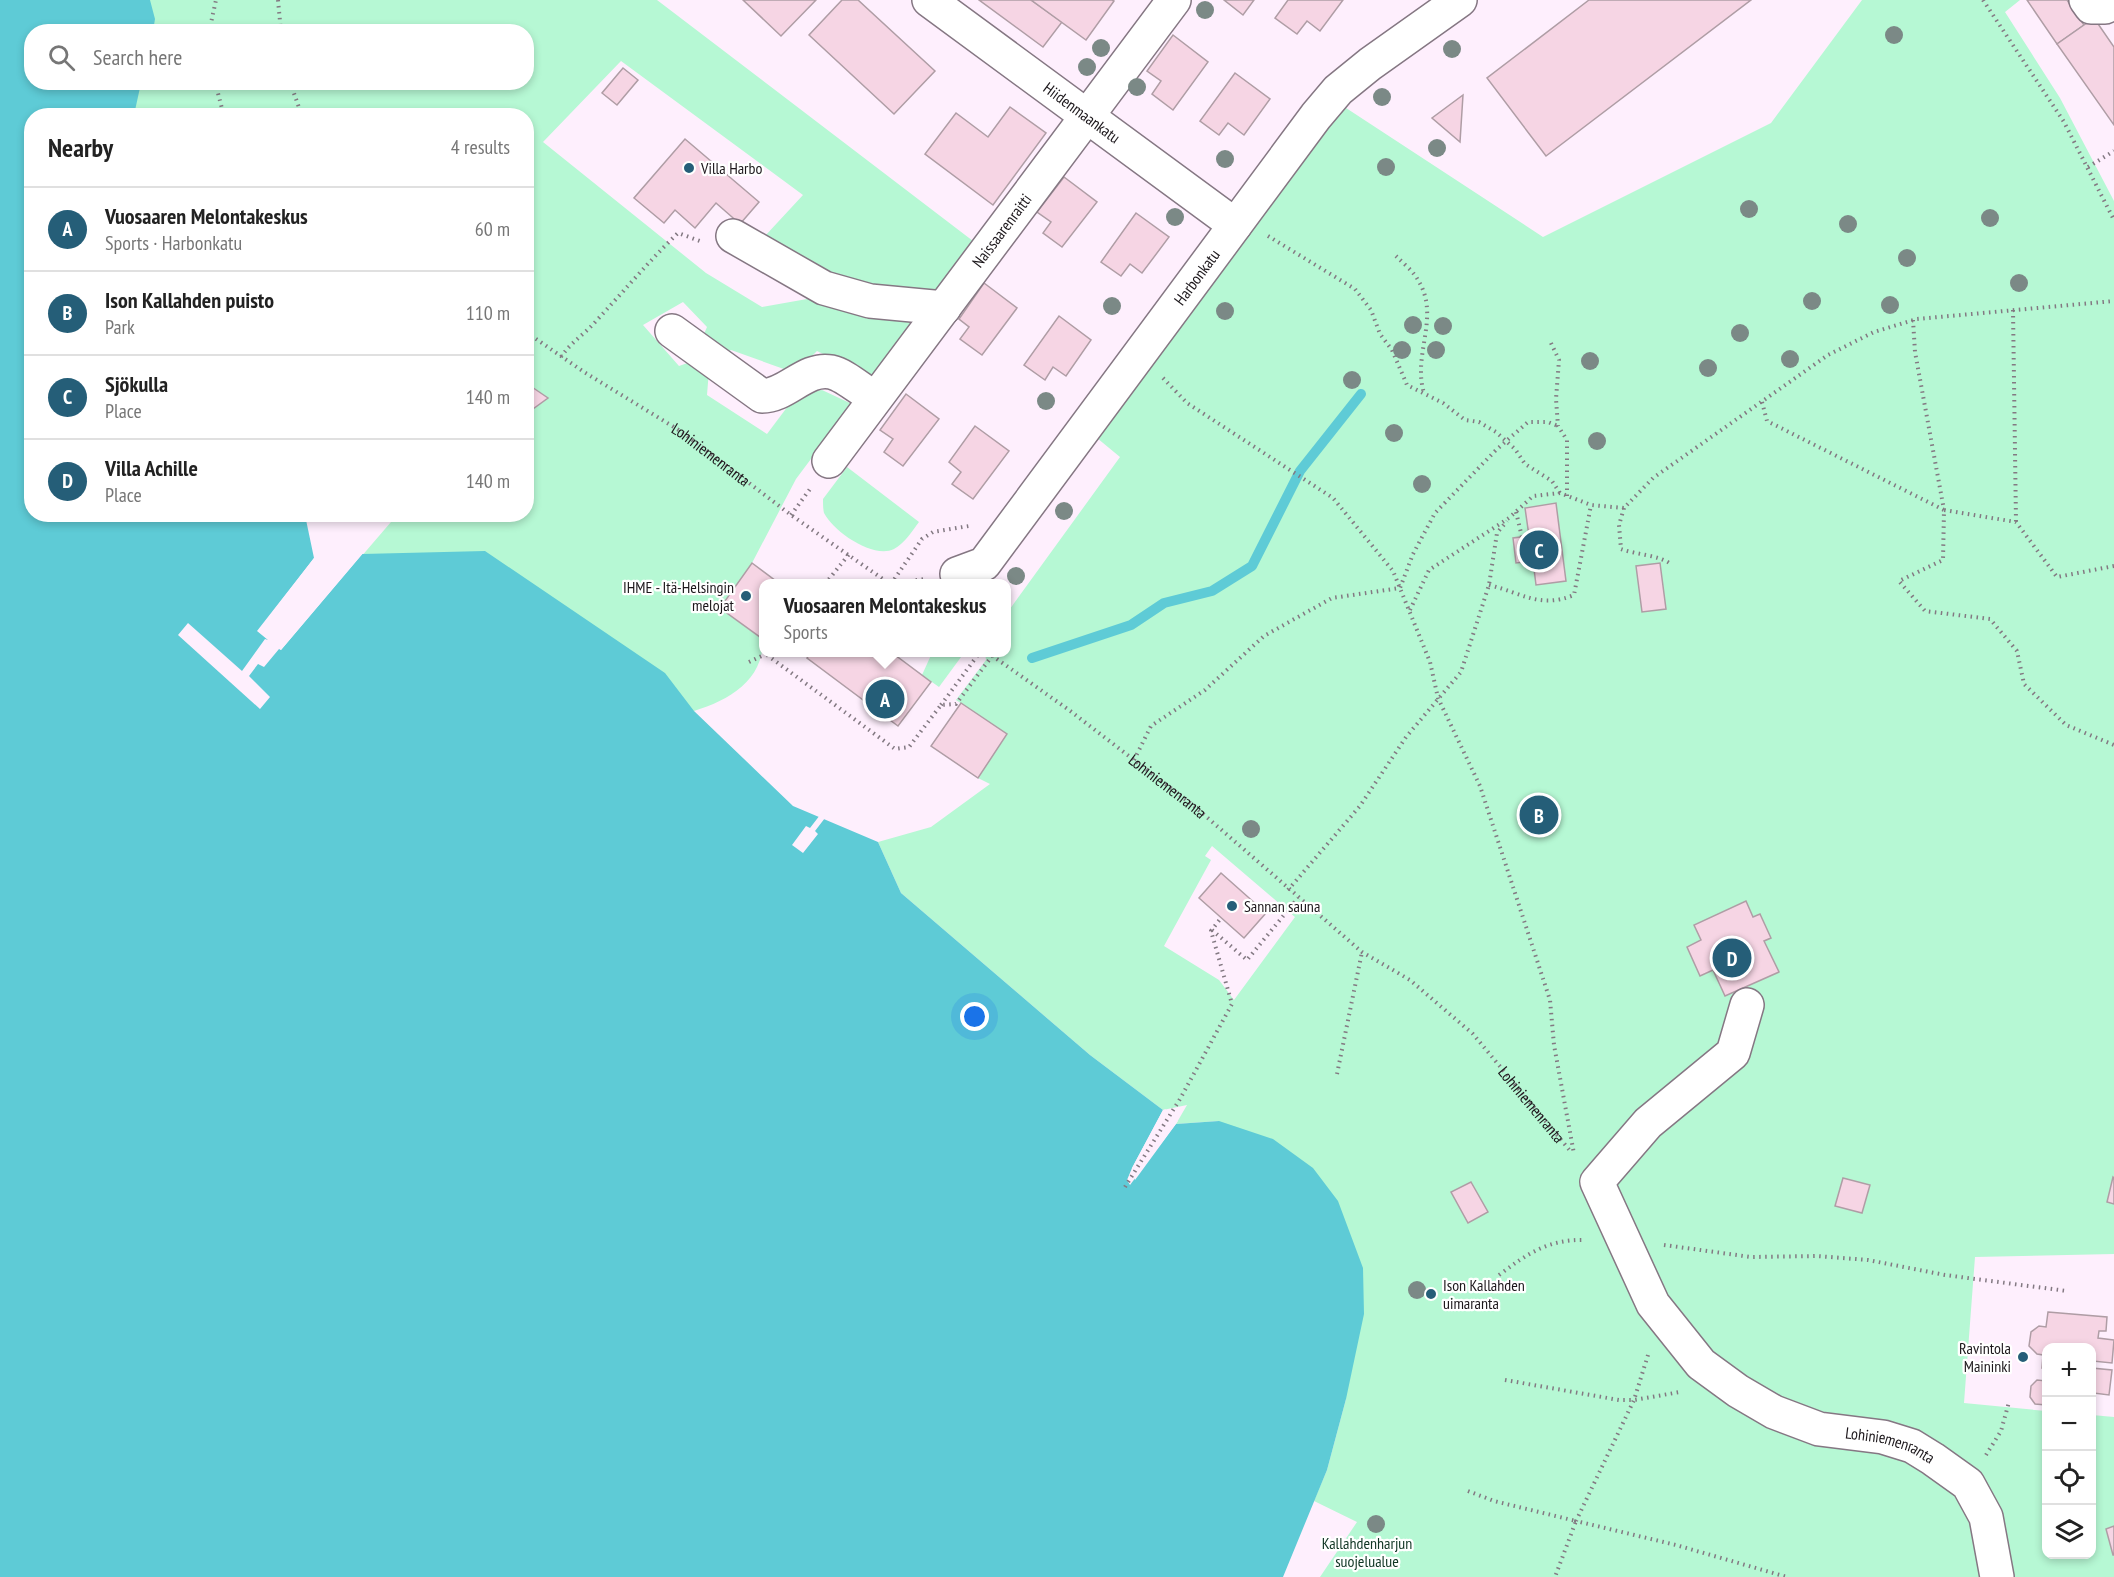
<!DOCTYPE html>
<html lang="en">
<head>
<meta charset="utf-8">
<style>
  :root { --surface:#fff; --page:#f2f2f2; --text:#222; --muted:#767676; --line:#e0e0e0; --accent:#255e78 }
  body { margin:0; font-family:"PT Sans Narrow",sans-serif; background:var(--page); color:var(--text) }
  .controls { position:absolute; right:18px; bottom:18px; display:grid; overflow:hidden; border-radius:12px; box-shadow:0 3px 9px #0003 }
  .controls button { width:54px; height:54px; display:grid; place-items:center; padding:0; border:0; border-bottom:2px solid var(--line); background:var(--surface); color:var(--text); font:30px sans-serif }
  .you { position:absolute; left:975px; top:1017px; width:21px; height:21px; margin:-15px; border:4px solid #fff; border-radius:50%; background:#1a73e8; box-shadow:0 0 0 9px #1a73e833 }
  .badge { display:grid; place-items:center; width:39px; height:39px; border-radius:50%; background:var(--accent); color:#fff; font-size:20px; font-weight:700 }
  .pin { position:absolute; translate:-50% -50%; border:3px solid #fff; box-shadow:0 2px 6px #0006 }
  .popup { position:absolute; left:759px; top:579px; width:252px; height:78px; box-sizing:border-box; display:grid; place-content:center; border-radius:12px; background:var(--surface); filter:drop-shadow(0 2px 4px #0005); font-size:20px; white-space:nowrap; color:var(--muted) }
  .popup b { font-size:22px; color:var(--text) }
  .popup::after { content:''; position:absolute; left:50%; top:100%; margin-left:-12px; border:12px solid transparent; border-top-color:var(--surface) }
  .list { margin:0; padding:0; list-style:none }
  h2 { display:flex; justify-content:space-between; align-items:center; height:78px; margin:0; padding:0 24px; font-size:26px }
  h2 small { font-size:20px; font-weight:400; color:var(--muted) }
  .list li { display:grid; grid-template-columns:39px 1fr auto; gap:18px; align-items:center; box-sizing:border-box; height:84px; padding:0 24px; border-top:2px solid var(--line) }
  .list b { display:block; font-size:22px; white-space:nowrap }
  .list p { margin:0; font-size:20px; white-space:nowrap; color:var(--muted) }
  .list em { font-size:20px; font-style:normal; color:var(--muted) }
  .icon { flex:none; width:33px; height:33px; fill:none; stroke:currentColor; stroke-width:2; stroke-linecap:round; stroke-linejoin:round }
  .map { position:relative; flex:none; width:2114px; height:1577px; overflow:hidden }
  .search { position:absolute; background:var(--surface); box-shadow:0 3px 9px #0003; left:24px; top:24px; width:510px; height:66px; display:flex; align-items:center; gap:15px; box-sizing:border-box; padding:0 21px; border-radius:24px; color:var(--muted); font-size:22px }
  .panel { position:absolute; background:var(--surface); box-shadow:0 3px 9px #0003; left:24px; top:108px; width:510px; height:414px; border-radius:24px }
  .map>svg:first-child { display:block }
  .green { fill:#b6f8d4; fill-rule:evenodd }
  .water { fill:#5ecbd6 }
  .pier { fill:#feeffd }
  .lines { fill:none; stroke-linecap:round; stroke-linejoin:round }
  .stream { stroke:#5ecbd6; stroke-width:10 }
  .building { fill:#f6d5e4; stroke:#af9da5; stroke-width:1.5 }
  .minor-casing { stroke:#857783; stroke-width:36 }
  .path { stroke:#837982; stroke-width:4; stroke-dasharray:1.5 4.5; stroke-linecap:butt }
  .minor { stroke:#fff; stroke-width:33 }
  .tree { fill:#7b8986 }
  .poi-dot { fill:#255e78; stroke:#fff; stroke-width:2 }
  .labels { text-anchor:middle; stroke-width:4.5; stroke-linejoin:round; paint-order:stroke }
  .street-label { font-size:16px; fill:#1c171b; stroke:#fff }
  .poi-label { font-size:16px; fill:#1c171b; stroke:#fff; text-anchor:start }
  .park-label { font-size:16px; fill:#103524; stroke:#fff }
</style>
</head>
<body>
<div class="map">
<svg width="2114" height="1577" viewBox="0 0 2114 1577">
  <rect width="100%" height="100%" fill="#feeffd"/>
  <g class="green">
    <path d="M0,0h657l316,241 -38,52 -78,-4 -92,-53 38,-41 -182,-134 -78,81 163,131 56,34 62,-11 91,22 -44,60 -54,-27 -22,22 -64,-23 -11,7 -20,-14 7,-16 -24,-25 -40,23 36,41 14,-5 16,9 -2,25 60,39 30,-40 25,-4 30,14 -56,75 -44,84 -32,45 43,32c0,41 -34,60 -69,71l-413,-61 116,-135 129,-1 1,-100 21,-16 -21,-15 -1,-267h-494zM32,32h494v50h-494z"/>
    <path d="M1862,0h158l-15,12 55,86 54,103v1053l-139,3 -11,146 82,8v143h46v-139l22,2v160h-794l37,-55 -43,-21 13,-31 19,-71 -127,-278 -43,3 11,-19 -24,5 -73,-55 -189,-162 -23,-51 53,-15 59,-43 -12,-6 29,-44 -51,-34 30,-40 -1,-7 21,-1 1,-39 113,-156 -23,-19 246,-332 200,131 228,-114zM1212,846l83,71 -61,83 -15,-20 -55,-34 47,-86 -6,-4z"/>
    <path d="M847,467l72,55c-7,9 -14,21 -25,27 -21,10 -60,-17 -70,-36 -1,-4 -1,-10 -1,-14z"/>
    <path d="M932,653h32l-25,34 -17,-12z"/>
  </g>
  <path class="water" d="M0,0h150l5,19 -2,12 -121,1v50l109,1 -7,32 -102,1v398l273,1 9,43 -56,73 23,19 81,-96 123,-3 180,122 29,38 99,95 85,36 23,51 189,162 73,55 -31,58 3,12 41,-56 43,-3 54,18 40,29 25,33 25,67 1,46 -18,85 -19,71 -44,107h-1283z"/>
  <g class="pier">
    <path d="M365,551l-84,99 -2,-1 -15,18 -6,-3 -9,12 21,21 -10,12 -82,-74 10,-12 54,48 23,-32 3,1 -11,-9 57,-73 3,-3 -1,4 -54,72 19,15 79,-94z"/>
    <path d="M820,815l5,3 -10,13 3,3 -15,19 -11,-8 14,-19 4,2z"/>
    <path d="M1166,1109l-31,60 1,5 38,-52 4,-1 -48,64 -3,-5 5,-12 31,-58z"/>
  </g>
  <g class="lines">
    <path class="stream" d="M1032,658l99,-33 33,-22 48,-12 40,-25 48,-95 61,-77"/>
  </g>
  <g class="building">
    <path d="M743,0h73l-35,36z"/>
    <path d="M842,0h16l77,71 -41,43 -85,-79z"/>
    <path d="M979,0h52l31,22 -19,25z"/>
    <path d="M1031,0h81l2,1 -28,39z"/>
    <path d="M1224,0h30l-11,15z"/>
    <path d="M1288,0h55l-23,31 -13,-10 -10,13 -22,-16z"/>
    <path d="M1589,0h162l-205,156 -59,-78z"/>
    <path d="M2027,0h40l17,25 -27,19z"/>
    <path d="M2094,18l20,29v78l-57,-81z"/>
    <path d="M1173,35l35,27 -35,48 -21,-16 9,-13 -14,-10z"/>
    <path d="M623,68l15,12 -21,25 -15,-12z"/>
    <path d="M1235,73l35,26 -26,36 -16,-12 -9,12 -19,-14z"/>
    <path d="M1463,95l-3,47 -28,-24z"/>
    <path d="M1010,107l36,26 -53,72 -68,-51 31,-41 32,24z"/>
    <path d="M685,139l74,63 -19,22 -24,-21 -21,25 -20,-18 -11,13 -30,-25z"/>
    <path d="M1064,177l33,25 -35,45 -19,-14 8,-11 -14,-10z"/>
    <path d="M1136,213l33,24 -27,36 -12,-9 -9,12 -20,-14z"/>
    <path d="M984,283l33,25 -35,47 -22,-16 9,-12 -10,-8z"/>
    <path d="M1059,316l32,24 -25,36 -13,-9 -8,13 -21,-15z"/>
    <path d="M526,383l22,15 -22,16z"/>
    <path d="M906,394l33,25 -36,47 -19,-14 9,-13 -13,-9z"/>
    <path d="M975,426l34,25 -36,48 -21,-15 9,-12 -12,-10z"/>
    <path d="M1556,503l10,78 -30,4 -3,-24 -17,2 -3,-25 16,-2 -4,-28z"/>
    <path d="M752,563l28,21h-16v56l-44,-32z"/>
    <path d="M1660,563l6,46 -24,3 -6,-46z"/>
    <path d="M811,652h80l40,30 -33,44 -91,-68z"/>
    <path d="M961,703l46,31 -29,44 -47,-32z"/>
    <path d="M1221,873l45,40 -22,25 -45,-40z"/>
    <path d="M1746,901l7,16 7,-3 11,24 -7,3 15,31 -54,24 -12,-26 -13,6 -13,-29 14,-7 -7,-15z"/>
    <path d="M2113,1177l1,1v26l-7,-2z"/>
    <path d="M1843,1178l27,7 -8,28 -27,-7z"/>
    <path d="M1471,1182l17,30 -20,11 -17,-31z"/>
    <path d="M2048,1312l59,5 -1,14h-7l-1,7 16,2 -2,23 -19,-2 -1,7 20,2 -3,25 -15,-2 -2,16v-61h-46v57l-11,-1 -5,-7 1,-11 6,-6 9,1v-13h-4l1,-13 -6,-1 -8,-8 2,-14 8,-6 7,1z"/>
    <path d="M2114,1526v29h-1l-7,-26z"/>
  </g>
  <g class="lines">
    <g class="minor-casing">
      <g id="minor">
        <path id="s3" d="M929,0l306,225"/>
        <path d="M2086,0l5,7h14l9,-5"/>
        <path d="M733,236l91,52 46,13 74,7"/>
        <path d="M672,331l90,65c25,0 43,-29 69,-24 14,3 31,19 44,26"/>
        <path id="s4" d="M829,461l345,-461"/>
        <path id="s5" d="M957,574l27,-10 332,-448 22,-26 32,-26 90,-64"/>
        <path id="s6" d="M1747,1005l-14,48 -85,70 -51,59 56,122 48,60 37,27 36,21 45,17 64,8 29,9 21,13 35,25 18,33 11,60"/>
      </g>
    </g>
    <g class="path">
      <path d="M278,0l3,32"/>
      <path d="M1983,0l81,122 50,98"/>
      <path d="M209,32l7,-32"/>
      <path d="M215,82l9,34"/>
      <path d="M290,82l12,34"/>
      <path d="M2088,167l26,-16"/>
      <path d="M1268,236l87,53 16,21 9,24 12,16 15,35 36,18 22,17 14,2 17,10 19,17 10,15 27,17 8,12"/>
      <path d="M1396,256c7,7 17,15 22,24 23,37 -6,74 6,113"/>
      <path d="M2013,310l3,212"/>
      <path d="M1913,320l2,32 29,158"/>
      <path id="s1" d="M526,332l58,40 98,60 109,83 99,69"/>
      <path d="M1551,343l8,17 -3,39 2,27 9,14v56"/>
      <path d="M561,357c10,-15 24,-23 36,-37 27,-29 52,-59 81,-87l22,8"/>
      <path d="M1163,378l24,25 146,95 60,73 37,91 8,36 42,88 70,214 4,45 20,109"/>
      <path d="M1762,402l5,19 177,89"/>
      <path d="M1624,508l-5,17 2,24c16,6 39,6 51,16"/>
      <path d="M1516,512l6,25"/>
      <path d="M791,515l19,-26"/>
      <path d="M2114,566l-57,11 -41,-55 -72,-12 -1,50 -44,21 26,30 65,8 27,32 7,33 42,41 48,20"/>
      <path d="M825,584l25,-31"/>
      <path d="M891,584l31,-45 11,-7 36,-6"/>
      <path d="M892,584l32,-5"/>
      <path d="M1489,585c33,8 51,24 85,10l17,-90"/>
      <path d="M1410,610l19,-40 80,-52 24,-22 27,-3 31,12 33,3 29,-30 175,-123 46,-23 43,-13 197,-18"/>
      <path id="s2" d="M987,652l82,58 125,96 168,146 48,28 63,54 99,119"/>
      <path d="M767,655l128,94 14,-2 32,-42 15,-1 36,-48"/>
      <path d="M749,662l21,-10"/>
      <path d="M941,705l39,-53"/>
      <path d="M1134,760l17,-34 54,-36 59,-54 68,-38 68,-10 13,-34 22,-41 61,-63 32,-28h20l10,4"/>
      <path d="M1288,890l72,-84 46,-69 55,-65 28,-87 8,-52 10,-12"/>
      <path d="M1212,930l35,30 51,-62"/>
      <path d="M1337,1074l25,-122"/>
      <path d="M1125,1187l55,-88 52,-95 -21,-73 10,-13"/>
      <path d="M1664,1245l87,12 66,-1 51,4 77,15 122,16"/>
      <path d="M1499,1275c28,-21 49,-36 86,-35"/>
      <path d="M1648,1355l-14,45 -58,121 100,24 111,32"/>
      <path d="M1505,1380l114,20h15l46,-8"/>
      <path d="M1986,1455l15,-24 8,-29"/>
      <path d="M1468,1491l26,10 82,20 -21,56"/>
    </g>
    <use href="#minor" class="minor"/>
  </g>
  <g class="tree">
    <circle cx="1205" cy="10" r="9"/>
    <circle cx="1894" cy="35" r="9"/>
    <circle cx="1101" cy="48" r="9"/>
    <circle cx="1452" cy="49" r="9"/>
    <circle cx="1087" cy="67" r="9"/>
    <circle cx="1137" cy="87" r="9"/>
    <circle cx="1382" cy="97" r="9"/>
    <circle cx="1437" cy="148" r="9"/>
    <circle cx="1225" cy="159" r="9"/>
    <circle cx="1386" cy="167" r="9"/>
    <circle cx="1749" cy="209" r="9"/>
    <circle cx="1175" cy="217" r="9"/>
    <circle cx="1990" cy="218" r="9"/>
    <circle cx="1848" cy="224" r="9"/>
    <circle cx="1907" cy="258" r="9"/>
    <circle cx="2019" cy="283" r="9"/>
    <circle cx="1812" cy="301" r="9"/>
    <circle cx="1890" cy="305" r="9"/>
    <circle cx="1112" cy="306" r="9"/>
    <circle cx="1225" cy="311" r="9"/>
    <circle cx="1413" cy="325" r="9"/>
    <circle cx="1443" cy="326" r="9"/>
    <circle cx="1740" cy="333" r="9"/>
    <circle cx="1402" cy="350" r="9"/>
    <circle cx="1436" cy="350" r="9"/>
    <circle cx="1790" cy="359" r="9"/>
    <circle cx="1590" cy="361" r="9"/>
    <circle cx="1708" cy="368" r="9"/>
    <circle cx="1352" cy="380" r="9"/>
    <circle cx="1046" cy="401" r="9"/>
    <circle cx="1394" cy="433" r="9"/>
    <circle cx="1597" cy="441" r="9"/>
    <circle cx="1422" cy="484" r="9"/>
    <circle cx="1064" cy="511" r="9"/>
    <circle cx="1016" cy="576" r="9"/>
    <circle cx="1251" cy="829" r="9"/>
    <circle cx="1417" cy="1290" r="9"/>
    <circle cx="1376" cy="1524" r="9"/>
  </g>
  <g class="poi-dot">
    <circle cx="689" cy="168" r="6"/>
    <circle cx="746" cy="596" r="6"/>
    <circle cx="1232" cy="906" r="6"/>
    <circle cx="1431" cy="1294" r="6"/>
    <circle cx="2023" cy="1357" r="6"/>
  </g>
  <g class="labels">
    <g class="street-label">
      <text dy="6" stroke="none"><textPath href="#s3" startOffset="190">Hiidenmaankatu</textPath></text>
      <text dy="6" stroke="none"><textPath href="#s4" startOffset="288">Naissaarenraitti</textPath></text>
      <text dy="6" stroke="none"><textPath href="#s5" startOffset="386">Harbonkatu</textPath></text>
      <text dy="6" stroke="none"><textPath href="#s1" startOffset="222">Lohiniemenranta</textPath></text>
      <text dy="6" stroke="none"><textPath href="#s2" startOffset="225">Lohiniemenranta</textPath></text>
      <text dy="6" stroke="none"><textPath href="#s2" startOffset="711">Lohiniemenranta</textPath></text>
      <text dy="6" stroke="none"><textPath href="#s6" startOffset="658">Lohiniemenranta</textPath></text>
    </g>
    <g class="poi-label">
      <text x="701" y="174">Villa Harbo</text>
      <text x="734" y="593" text-anchor="end">IHME - Itä-Helsingin<tspan x="734" dy="18">melojat</tspan></text>
      <text x="1244" y="912">Sannan sauna</text>
      <text x="1443" y="1291">Ison Kallahden<tspan x="1443" dy="18">uimaranta</tspan></text>
      <text x="2011" y="1354" text-anchor="end">Ravintola<tspan x="2011" dy="18">Maininki</tspan></text>
    </g>
    <g class="park-label">
      <text x="1367" y="1549">Kallahdenharjun<tspan x="1367" dy="18">suojelualue</tspan></text>
    </g>
  </g>
</svg>
<div class="controls">
<button>+</button>
<button>−</button>
<button><svg class="icon" aria-label="locate" viewBox="0 0 24 24"><circle cx="12" cy="12" r="6"/><path d="M12 2v4M12 18v4M2 12h4M18 12h4"/></svg></button>
<button><svg class="icon" aria-label="layers" viewBox="0 0 24 24"><path d="M12 4l9 5-9 5-9-5zM3 14l9 5 9-5"/></svg></button>
</div>
<div class="you"></div>
<div class="pin badge" style="left:885px;top:699px">A</div>
<div class="popup"><b>Vuosaaren Melontakeskus</b>Sports</div>
<div class="pin badge" style="left:1539px;top:815px">B</div>
<div class="pin badge" style="left:1539px;top:550px">C</div>
<div class="pin badge" style="left:1732px;top:958px">D</div>
<div class="search"><svg class="icon" aria-label="search" viewBox="0 0 24 24"><circle cx="10" cy="10" r="6"/><path d="M15 15l6 6"/></svg>Search here</div>
<section class="panel">
<h2>Nearby<small>4 results</small></h2>
<ul class="list">
<li><span class="badge">A</span><div><b>Vuosaaren Melontakeskus</b><p>Sports · Harbonkatu</p></div><em>60 m</em></li>
<li><span class="badge">B</span><div><b>Ison Kallahden puisto</b><p>Park</p></div><em>110 m</em></li>
<li><span class="badge">C</span><div><b>Sjökulla</b><p>Place</p></div><em>140 m</em></li>
<li><span class="badge">D</span><div><b>Villa Achille</b><p>Place</p></div><em>140 m</em></li>
</ul>
</section>
</div>
</body>
</html>
